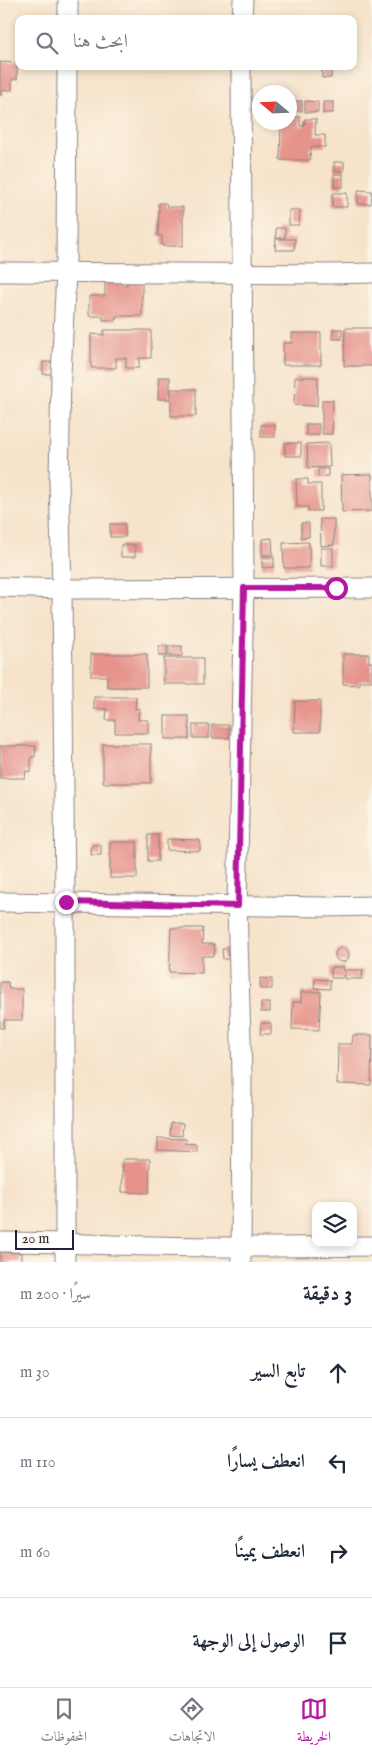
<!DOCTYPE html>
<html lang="ar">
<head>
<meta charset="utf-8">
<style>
  :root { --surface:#fff; --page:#f2f2f3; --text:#1f2937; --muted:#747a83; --line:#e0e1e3; --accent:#b5179e }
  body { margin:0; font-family:"IM FELL English",Amiri,serif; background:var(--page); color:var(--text); direction:rtl }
  .controls { position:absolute; right:15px; bottom:15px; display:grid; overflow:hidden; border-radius:10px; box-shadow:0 2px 8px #0003 }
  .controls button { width:45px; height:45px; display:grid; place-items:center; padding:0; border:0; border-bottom:1px solid var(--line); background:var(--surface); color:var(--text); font:25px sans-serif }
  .compass { position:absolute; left:252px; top:85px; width:45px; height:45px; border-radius:50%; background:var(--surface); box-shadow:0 2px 8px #0003; rotate:289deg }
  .scale { position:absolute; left:15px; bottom:12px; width:59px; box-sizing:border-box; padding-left:5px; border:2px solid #22223b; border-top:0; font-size:14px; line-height:18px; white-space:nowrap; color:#22223b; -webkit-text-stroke:4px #fcf5e5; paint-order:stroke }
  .stop { position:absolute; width:15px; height:15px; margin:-11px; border:4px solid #b5179e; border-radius:50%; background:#fff }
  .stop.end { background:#b5179e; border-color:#fff; box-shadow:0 1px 5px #0008 }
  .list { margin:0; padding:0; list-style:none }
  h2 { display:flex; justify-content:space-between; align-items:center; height:65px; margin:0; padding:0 20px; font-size:21px }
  h2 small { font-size:16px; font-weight:400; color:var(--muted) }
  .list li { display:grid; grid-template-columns:32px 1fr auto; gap:15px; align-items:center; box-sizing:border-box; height:90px; padding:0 20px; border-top:1px solid var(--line) }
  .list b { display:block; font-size:19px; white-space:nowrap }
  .list em { font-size:16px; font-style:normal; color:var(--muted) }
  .icon { flex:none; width:28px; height:28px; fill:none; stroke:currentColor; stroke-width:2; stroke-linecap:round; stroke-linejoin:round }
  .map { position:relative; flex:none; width:372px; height:1262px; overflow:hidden; direction:ltr }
  .search { position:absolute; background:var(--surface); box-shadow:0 2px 8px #0003; left:15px; right:15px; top:15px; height:55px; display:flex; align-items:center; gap:12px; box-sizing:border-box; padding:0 18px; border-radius:10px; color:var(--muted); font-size:19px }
  .sheet { height:425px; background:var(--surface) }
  nav { display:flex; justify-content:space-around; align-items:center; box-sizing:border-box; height:70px; border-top:1px solid var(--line); background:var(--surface); font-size:14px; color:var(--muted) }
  nav a { display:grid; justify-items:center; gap:2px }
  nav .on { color:var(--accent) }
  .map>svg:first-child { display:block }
  .building { fill:#e5938b }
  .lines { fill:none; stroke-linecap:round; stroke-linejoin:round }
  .minor-casing { stroke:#8c8282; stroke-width:21 }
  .minor { stroke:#fff; stroke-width:19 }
  .route { stroke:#b5179e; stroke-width:6 }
</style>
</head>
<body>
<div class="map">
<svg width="372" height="1262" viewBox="0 0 372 1262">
  <rect width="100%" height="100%" fill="#fcf5e5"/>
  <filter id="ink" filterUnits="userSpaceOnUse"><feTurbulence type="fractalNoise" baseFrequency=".02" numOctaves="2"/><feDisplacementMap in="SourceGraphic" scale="10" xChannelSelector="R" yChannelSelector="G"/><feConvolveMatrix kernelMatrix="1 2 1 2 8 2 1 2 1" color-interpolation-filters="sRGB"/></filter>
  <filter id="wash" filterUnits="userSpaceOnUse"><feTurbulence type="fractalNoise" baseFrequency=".0096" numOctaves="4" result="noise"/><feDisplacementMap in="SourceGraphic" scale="20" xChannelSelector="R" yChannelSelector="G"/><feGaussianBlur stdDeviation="1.12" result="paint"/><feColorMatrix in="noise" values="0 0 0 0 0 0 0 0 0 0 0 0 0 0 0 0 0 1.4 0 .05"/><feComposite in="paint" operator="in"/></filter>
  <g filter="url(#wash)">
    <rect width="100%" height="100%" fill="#f6e3ca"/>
    <g id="blocks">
      <g class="building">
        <path d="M0,62l17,1v16h-5v11h-9l-1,5h-2z"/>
        <path d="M322,68h10l-1,10h-9z"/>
        <rect x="290" y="101" width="12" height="10"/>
        <path d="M305,101l13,1v10h-13z"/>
        <rect x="323" y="102" width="10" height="11"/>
        <path d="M290,117h10v9h4l1,-7h11l-1,16h10v12h-14l-1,13h-30l1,-38h9z"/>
        <rect x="334" y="162" width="10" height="9"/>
        <rect x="334" y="174" width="9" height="13"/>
        <path d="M358,190l14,1 -1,13h-13z"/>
        <path d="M333,193h14v14h-15z"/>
        <path d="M159,203h7l1,4h16v39h-21v-10h-4z"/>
        <path d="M289,210h11l-1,15h-10z"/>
        <rect x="276" y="228" width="9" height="10"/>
        <path d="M276,239h19l-1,11h-19z"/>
        <path d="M128,279h14v37h-26v4h-13v-4h-14v-20h16v-16h16v5h6z"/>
        <path d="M345,328h27v38h-28z"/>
        <rect x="333" y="329" width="9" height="10"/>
        <path d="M104,330h47v28h-12v10h-13v-10h-10v10h-25v-34l13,1z"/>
        <path d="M292,333h29v32h-38v-22h9z"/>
        <rect x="43" y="362" width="10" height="12"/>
        <path d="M159,377h11v22h-12z"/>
        <path d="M295,377h23l-1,29 -23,-1z"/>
        <rect x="171" y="389" width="25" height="27"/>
        <path d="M322,400h11l-1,34h-10z"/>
        <rect x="306" y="424" width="13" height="11"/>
        <rect x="261" y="425" width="14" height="12"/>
        <rect x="285" y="443" width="16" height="13"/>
        <path d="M329,443l1,24 -22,1 -1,-24z"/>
        <path d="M318,469h10v7l-10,1z"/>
        <path d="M372,474v37l-30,1 -1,-37z"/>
        <path d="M296,479h12v5h13v27h-13v-4h-11z"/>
        <path d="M320,519h14v26l-13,1z"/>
        <path d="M301,523h8v14l-8,1z"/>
        <rect x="110" y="524" width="15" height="13"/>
        <path d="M272,538l1,17h-11v-16z"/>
        <path d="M309,542v26h-25l-1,-25z"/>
        <rect x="121" y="545" width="14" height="12"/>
        <rect x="321" y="548" width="12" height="18"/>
        <path d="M262,557h12v10l-12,1z"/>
        <rect x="159" y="646" width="8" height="10"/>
        <rect x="169" y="646" width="13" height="10"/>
        <path d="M91,654h56v33h-40v-11h-16z"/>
        <path d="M343,654h26v8h3v19h-13v4l-16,-1z"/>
        <rect x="164" y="658" width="39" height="26"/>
        <path d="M94,697h42l-1,12 4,-1 -1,12h10v13h-33v-13h-9l1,-11h-13z"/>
        <path d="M295,701h25v31h-26z"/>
        <rect x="165" y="716" width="24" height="23"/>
        <rect x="193" y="725" width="16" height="13"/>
        <rect x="212" y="725" width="17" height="13"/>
        <rect x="103" y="744" width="48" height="39"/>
        <path d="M0,746h36l-1,11h-4v15l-5,-1 -1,7h-25z"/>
        <rect x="148" y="835" width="10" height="26"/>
        <path d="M167,839l33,1v11l-33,-1z"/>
        <rect x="110" y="842" width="27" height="36"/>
        <path d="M92,845h9v10h-10z"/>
        <path d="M171,928h32l-1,16h12l1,8 -2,4h-11v17l-33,-1z"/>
        <circle cx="342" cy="955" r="7"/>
        <path d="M222,949h7v10h-6z"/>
        <path d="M331,967h13l-1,11h-12z"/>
        <path d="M345,970h18l-1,9h-17z"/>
        <path d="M260,978l12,1v10h-12z"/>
        <path d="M315,979l15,1v9l-16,-1z"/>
        <path d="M0,982h8l1,7h13v31h-18v8h-4z"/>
        <path d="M301,992h20l-2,38 -27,-1 1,-27h8z"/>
        <rect x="261" y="1003" width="9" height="9"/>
        <path d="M261,1023h10v11h-11z"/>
        <path d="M353,1035h19l-1,50 -34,-1 1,-40h14z"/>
        <path d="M171,1123h12l-1,13 -12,-1z"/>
        <path d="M158,1138l28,1v5l11,1v7l-39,-2z"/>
        <path d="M123,1159h27l-1,34 -27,-1z"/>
        <path d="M0,1252l21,1v9h-21z"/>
      </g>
    </g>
  </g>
  <g filter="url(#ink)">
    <use href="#blocks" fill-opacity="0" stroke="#8c8282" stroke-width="1"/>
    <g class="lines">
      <g class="minor-casing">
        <g id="minor">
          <path d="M68,19v-19"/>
          <path d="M242,19l1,-19"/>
          <path d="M0,272l329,2 43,-1"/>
          <path d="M0,587l62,2 310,-1"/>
          <path d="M0,902l325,5 47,-1"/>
          <path d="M0,1242c52,0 104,3 156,4 72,2 144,1 216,0"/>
          <path d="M65,1262v-360l-3,-313 -3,-109 2,-105 5,-103 1,-206"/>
          <path d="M241,1262l1,-188 -5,-168 7,-318 -3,-522"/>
        </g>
      </g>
      <use href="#minor" class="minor"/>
    </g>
  </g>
  <g class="lines" filter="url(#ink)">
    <path class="route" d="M66,902l172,4 6,-318h92"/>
  </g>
</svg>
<div class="controls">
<button><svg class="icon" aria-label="layers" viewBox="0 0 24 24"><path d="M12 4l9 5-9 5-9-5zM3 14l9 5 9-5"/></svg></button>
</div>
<svg class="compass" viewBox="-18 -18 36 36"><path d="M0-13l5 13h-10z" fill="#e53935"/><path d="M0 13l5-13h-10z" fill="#747a83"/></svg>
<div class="scale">20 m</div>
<div class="stop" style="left:336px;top:588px"></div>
<div class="stop end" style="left:66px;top:902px"></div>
<div class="search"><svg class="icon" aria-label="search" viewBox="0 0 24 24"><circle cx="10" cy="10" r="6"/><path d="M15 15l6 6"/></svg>ابحث هنا</div>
</div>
<section class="sheet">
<h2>3 دقيقة<small>سيرًا · 200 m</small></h2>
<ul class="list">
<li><svg class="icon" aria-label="ahead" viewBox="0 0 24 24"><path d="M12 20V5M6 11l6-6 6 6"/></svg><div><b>تابع السير</b></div><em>30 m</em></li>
<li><svg class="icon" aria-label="left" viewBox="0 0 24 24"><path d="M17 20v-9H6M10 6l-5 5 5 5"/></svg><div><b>انعطف يسارًا</b></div><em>110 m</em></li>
<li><svg class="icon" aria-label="right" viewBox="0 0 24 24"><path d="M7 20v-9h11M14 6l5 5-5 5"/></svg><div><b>انعطف يمينًا</b></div><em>60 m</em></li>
<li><svg class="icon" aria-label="arrive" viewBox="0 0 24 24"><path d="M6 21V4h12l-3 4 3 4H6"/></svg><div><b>الوصول إلى الوجهة</b></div></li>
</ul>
</section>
<nav>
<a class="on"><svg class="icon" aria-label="map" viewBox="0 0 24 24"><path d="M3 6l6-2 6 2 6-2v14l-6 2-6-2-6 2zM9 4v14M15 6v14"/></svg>الخريطة</a>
<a><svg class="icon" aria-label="directions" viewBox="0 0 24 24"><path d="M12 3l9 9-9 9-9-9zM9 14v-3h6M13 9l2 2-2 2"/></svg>الاتجاهات</a>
<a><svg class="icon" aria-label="saved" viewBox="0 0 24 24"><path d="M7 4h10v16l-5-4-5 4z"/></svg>المحفوظات</a>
</nav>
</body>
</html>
